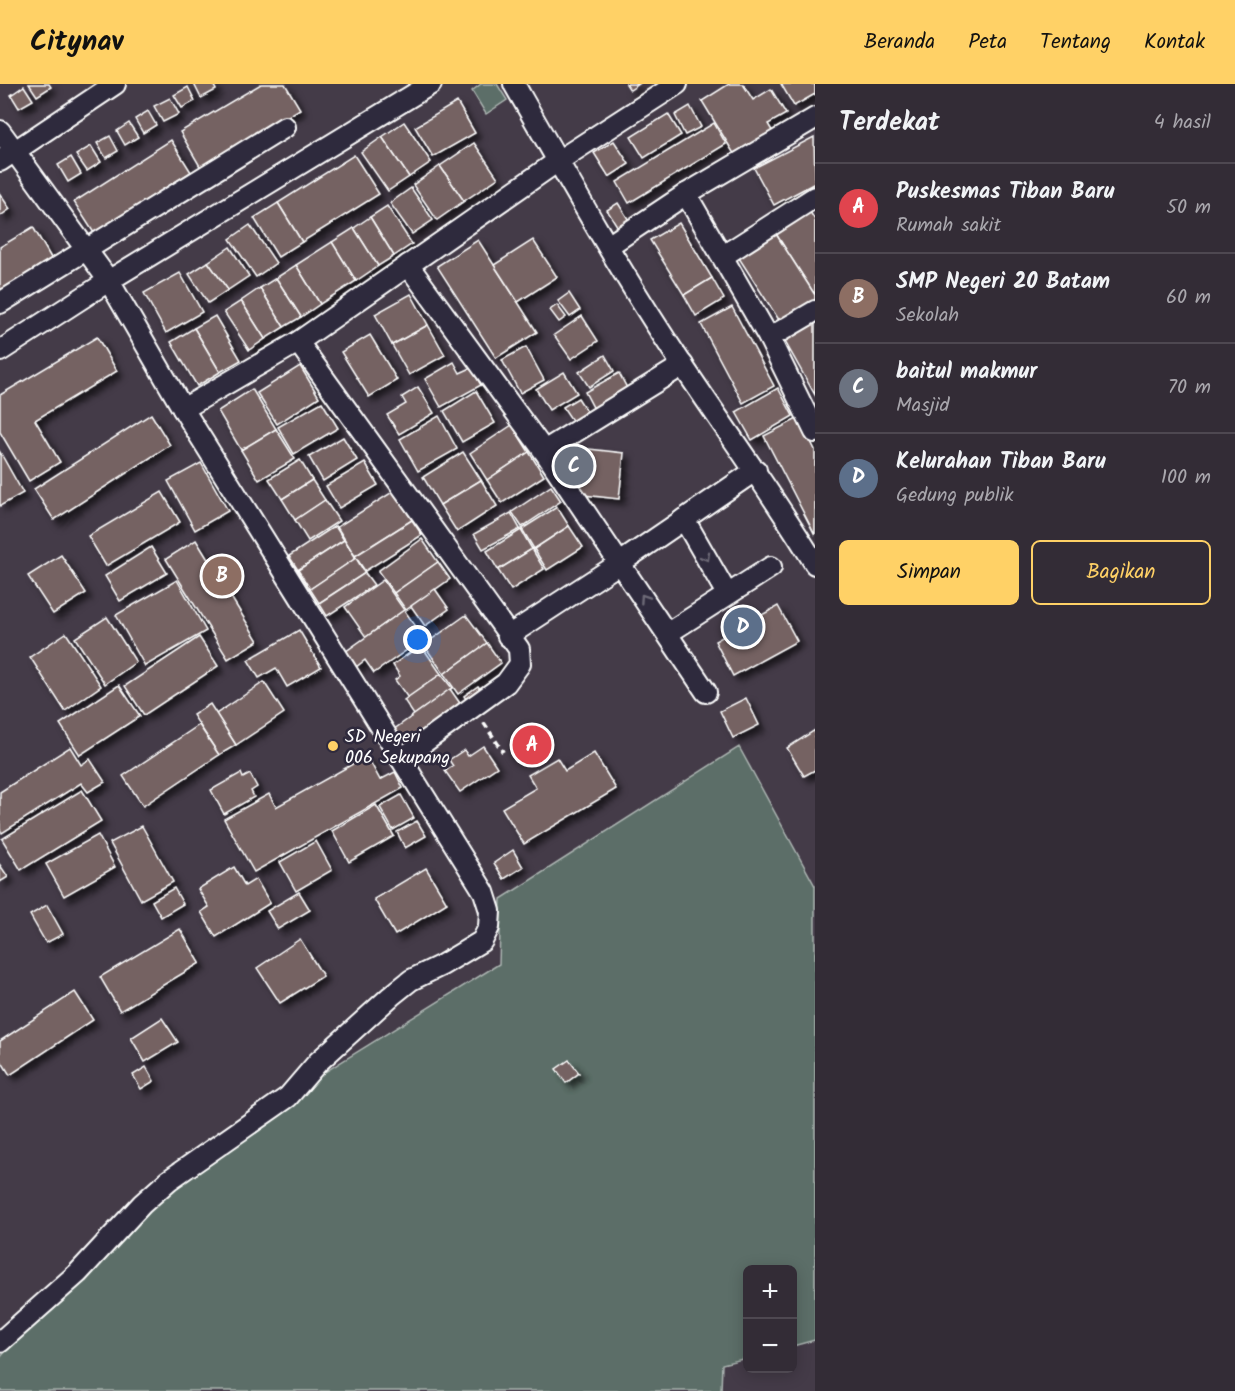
<!DOCTYPE html>
<html lang="id">
<head>
<meta charset="utf-8">
<style>
  :root { --surface:#332c36; --page:#3b343e; --text:#f1f3f6; --muted:#a9a7ad; --line:#4e4851; --accent:#ffd166 }
  body { margin:0; font-family:Kalam,sans-serif; background:var(--page); color:var(--text) }
  .controls { position:absolute; right:18px; bottom:18px; display:grid; overflow:hidden; border-radius:9px; box-shadow:0 3px 15px #0003 }
  .controls button { width:54px; height:54px; display:grid; place-items:center; padding:0; border:0; border-bottom:2px solid var(--line); background:var(--surface); color:var(--text); font:30px sans-serif }
  .you { position:absolute; left:418px; top:556px; width:21px; height:21px; margin:-15px; border:4px solid #fff; border-radius:50%; background:#1a73e8; box-shadow:0 0 0 9px #1a73e833 }
  .badge { display:grid; place-items:center; width:39px; height:39px; border-radius:50%; background:var(--accent); color:#fff; font-size:20px; font-weight:700 }
  .pin { position:absolute; translate:-50% -50%; border:3px solid #fff; box-shadow:0 2px 6px #0006 }
  .list { margin:0; padding:0; list-style:none }
  h2 { display:flex; justify-content:space-between; align-items:center; height:78px; margin:0; padding:0 24px; font-size:26px }
  h2 small { font-size:20px; font-weight:400; color:var(--muted) }
  .list li { display:grid; grid-template-columns:39px 1fr auto; gap:18px; align-items:center; box-sizing:border-box; height:90px; padding:0 24px; border-top:2px solid var(--line) }
  .list b { display:block; font-size:22px; white-space:nowrap }
  .list p { margin:0; font-size:20px; white-space:nowrap; color:var(--muted) }
  .list em { font-size:20px; font-style:normal; color:var(--muted) }
  .actions { display:flex; gap:12px; padding:18px 24px }
  .actions a { flex:1; padding:14px 0; border:2px solid var(--accent); border-radius:9px; text-align:center; font-size:21px; color:var(--accent) }
  .actions .main { background:var(--accent); color:#111 }
  .map { position:relative; flex:none; width:815px; height:1307px; overflow:hidden }
  header { display:flex; align-items:center; gap:36px; box-sizing:border-box; height:84px; padding:0 30px; background:var(--accent); color:#111 }
  header strong { font-size:28px }
  nav { display:flex; gap:33px; margin-inline-start:auto; font-size:21px }
  main { display:flex }
  aside { flex:1; background:var(--surface) }
  .map>svg:first-child { display:block }
  .green { fill:#5b6e67; stroke:#adb6b3; stroke-width:1.5 }
  .building { fill:#756262; stroke:#fff; stroke-width:1.5; filter:url(#shadow) }
  .lines { fill:none; stroke-linecap:round; stroke-linejoin:round }
  .street-casing { stroke:#fff; stroke-width:24 }
  .path { stroke:#fff; stroke-width:4; stroke-dasharray:6 4.5; stroke-linecap:butt }
  .street { stroke:#2f2a3d; stroke-width:20 }
  .oneway { stroke:#6d6a77 }
  .poi-dot { fill:#ffd166; stroke:#2f2a3d; stroke-width:2 }
  .labels { text-anchor:middle; stroke-width:5; stroke-linejoin:round; paint-order:stroke }
  .poi-label { font-size:18px; fill:#fff; stroke:#2f2a3d; text-anchor:start }
</style>
</head>
<body>
<header>
<strong>Citynav</strong>
<nav><a>Beranda</a><a>Peta</a><a>Tentang</a><a>Kontak</a></nav>
</header>
<main>
<div class="map">
<svg width="815" height="1307" viewBox="0 0 815 1307">
  <defs>
    <filter id="shadow"><feDropShadow dx="5.5" dy="5.5" stdDeviation="3" flood-color="#0009"/></filter>
  </defs>
  <rect width="100%" height="100%" fill="#443b48"/>
  <filter id="ink" filterUnits="userSpaceOnUse"><feTurbulence type="fractalNoise" baseFrequency=".0167" numOctaves="2"/><feDisplacementMap in="SourceGraphic" scale="12" xChannelSelector="R" yChannelSelector="G"/><feConvolveMatrix kernelMatrix="1 2 1 2 8 2 1 2 1" color-interpolation-filters="sRGB"/></filter>
  <g filter="url(#ink)">
    <g class="green">
      <path d="M481,0h16l10,16 -21,14 -14,-23z"/>
      <path d="M739,663l76,139v454l-22,6 -1,-76h-44l-1,88 -25,6 -1,27h-721v-33l57,-68 139,-138 303,-188 2,-65z"/>
    </g>
    <g class="building">
      <path d="M29,0h20l2,3 -14,9z"/>
      <path d="M194,0h19l3,6 -15,8z"/>
      <path d="M261,0h24l15,25 -99,59 -21,-36z"/>
      <path d="M626,0h13l-9,6z"/>
      <path d="M729,0h14l10,16 18,-11 15,25 -18,10 6,10 -38,23 -34,-56z"/>
      <path d="M781,0h34v10l-21,12z"/>
      <path d="M24,2l9,14 -14,8 -8,-13z"/>
      <path d="M188,3l7,14 -13,7 -8,-13z"/>
      <path d="M170,14l9,16 -16,8 -9,-16z"/>
      <path d="M457,18l18,31 -42,24 -18,-30z"/>
      <path d="M690,22l11,21 -16,8 -10,-20z"/>
      <path d="M148,27l8,14 -13,8 -8,-14z"/>
      <path d="M668,30l13,21 -37,23 -13,-21z"/>
      <path d="M404,38l27,40 -22,15 -27,-40z"/>
      <path d="M129,39l9,14 -13,8 -8,-14z"/>
      <path d="M714,39l12,21 -97,59 -12,-21z"/>
      <path d="M110,52l8,15 -12,7 -9,-15z"/>
      <path d="M382,53l27,40 -21,14 -27,-39z"/>
      <path d="M814,53l1,46 -41,22 -20,-37z"/>
      <path d="M171,56l20,32 -97,61 -20,-31z"/>
      <path d="M614,57l15,23 -20,13 -15,-24z"/>
      <path d="M474,59l24,35 -34,23 -24,-35z"/>
      <path d="M91,62l10,16 -14,9 -11,-16z"/>
      <path d="M354,71l25,39 -77,48 -24,-39z"/>
      <path d="M71,73l10,17 -13,8 -10,-17z"/>
      <path d="M440,82l24,35 -27,19 -24,-35z"/>
      <path d="M411,104l22,32 -21,14 -22,-31z"/>
      <path d="M0,110l10,15 -10,7z"/>
      <path d="M278,119l24,39 -24,15 -24,-39z"/>
      <path d="M618,119l12,19 -11,7 -12,-19z"/>
      <path d="M387,122l25,38 -18,12 -24,-39z"/>
      <path d="M810,128l5,8v75l-39,-61z"/>
      <path d="M370,133l24,39 -16,10 -24,-38z"/>
      <path d="M679,139l33,55 -28,17 -34,-55z"/>
      <path d="M250,141l26,38 -20,14 -26,-38z"/>
      <path d="M33,143l21,36 -54,32v-48z"/>
      <path d="M354,144l24,38 -22,15 -24,-39z"/>
      <path d="M776,150l39,61v6l-34,22 -42,-65z"/>
      <path d="M478,156l59,92 -41,26 -59,-92z"/>
      <path d="M533,156l24,37 -39,25 -24,-37z"/>
      <path d="M332,158l24,39 -36,23 -24,-39z"/>
      <path d="M230,163l19,29 -21,14 -20,-28z"/>
      <path d="M208,178l20,28 -20,13 -19,-29z"/>
      <path d="M296,181l24,39 -19,13 -25,-39z"/>
      <path d="M180,189l22,39 -36,21 -22,-40z"/>
      <path d="M276,194l25,39 -17,10 -24,-39z"/>
      <path d="M712,194l12,21 -28,17 -12,-21z"/>
      <path d="M260,204l24,39 -19,12 -24,-38z"/>
      <path d="M569,209l11,17 -10,7 -12,-16z"/>
      <path d="M411,210l17,31 -36,20 -17,-31z"/>
      <path d="M241,217l24,38 -16,11 -25,-38z"/>
      <path d="M557,221l9,12 -7,5 -9,-12z"/>
      <path d="M732,223l42,79 -31,17 -42,-79z"/>
      <path d="M215,232l26,44 -21,12 -26,-44z"/>
      <path d="M582,232l16,25 -27,18 -17,-24z"/>
      <path d="M815,236v75l-32,-57z"/>
      <path d="M428,241l17,30 -36,20 -17,-30z"/>
      <path d="M194,244l26,44 -23,14 -26,-44z"/>
      <path d="M370,251l27,45 -28,17 -28,-45z"/>
      <path d="M97,253l20,34 -82,49 25,42 -31,19 -29,-49v-37z"/>
      <path d="M526,263l18,33 -24,13 -18,-33z"/>
      <path d="M605,271l9,16 -25,16 -10,-15z"/>
      <path d="M454,278l6,11 11,-5 10,17 -40,22 -16,-28z"/>
      <path d="M300,282l19,31 -42,27 -20,-31z"/>
      <path d="M564,288l13,21 -28,17 -13,-21z"/>
      <path d="M619,289l10,19 -34,19 -10,-19z"/>
      <path d="M418,303l16,26 -35,21 -12,-19 19,-11 -4,-7z"/>
      <path d="M778,304l15,28 -41,24 -16,-28z"/>
      <path d="M252,305l24,40 -35,21 -23,-39z"/>
      <path d="M476,307l19,32 -33,19 -18,-31z"/>
      <path d="M578,314l9,14 -14,10 -10,-15z"/>
      <path d="M322,318l16,26 -44,26 -16,-27z"/>
      <path d="M151,330l19,31 -116,75 -20,-31z"/>
      <path d="M439,332l18,33 -39,22 -18,-32z"/>
      <path d="M799,334l16,32v85l-51,-99z"/>
      <path d="M512,341l17,27 -42,28 -17,-27z"/>
      <path d="M276,345l19,30 -36,21 -18,-30z"/>
      <path d="M343,353l14,23 -34,21 -14,-24z"/>
      <path d="M580,364l44,5 -5,46 -44,-5z"/>
      <path d="M0,368l23,41 -23,13z"/>
      <path d="M463,368l18,28 -41,25 -17,-28z"/>
      <path d="M529,368l15,24 -42,27 -15,-23z"/>
      <path d="M300,376l12,20 -30,19 -13,-20z"/>
      <path d="M201,379l27,48 -33,19 -27,-49z"/>
      <path d="M365,379l13,22 -39,23 -13,-22z"/>
      <path d="M312,396l13,20 -30,20 -13,-21z"/>
      <path d="M481,396l16,26 -40,26 -17,-27z"/>
      <path d="M551,402l10,15 -39,26 -10,-15z"/>
      <path d="M394,407l18,29 -57,36 -18,-29z"/>
      <path d="M162,408l18,30 -74,44 -18,-30z"/>
      <path d="M325,416l14,21 -31,20 -13,-21z"/>
      <path d="M557,423l12,19 -35,23 -12,-20z"/>
      <path d="M511,429l9,16 -37,20 -9,-15z"/>
      <path d="M412,436l10,15 -57,36 -10,-15z"/>
      <path d="M335,442l9,14 -46,30 -9,-14z"/>
      <path d="M569,442l14,21 -36,23 -13,-21z"/>
      <path d="M521,446l11,19 -34,21 -11,-19z"/>
      <path d="M422,455l16,23 -44,31 -16,-22z"/>
      <path d="M196,456l62,101 -30,18 -62,-100z"/>
      <path d="M344,456l12,18 -46,31 -12,-19z"/>
      <path d="M151,463l16,26 -47,28 -15,-25z"/>
      <path d="M532,465l12,20 -33,21 -13,-20z"/>
      <path d="M61,471l25,38 -33,21 -25,-38z"/>
      <path d="M356,474l9,15 -46,30 -9,-14z"/>
      <path d="M438,478l12,17 -44,31 -12,-17z"/>
      <path d="M365,489l9,12 -47,31 -8,-13z"/>
      <path d="M177,496l29,51 -61,35 -29,-51z"/>
      <path d="M383,496l21,30 -38,27 -21,-30z"/>
      <path d="M435,505l14,20 -24,17 -14,-20z"/>
      <path d="M778,522l19,35 -64,35 -18,-35z"/>
      <path d="M404,526l20,28 -50,35 -9,-13 -9,7 -11,-15z"/>
      <path d="M466,531l21,28 -43,31 -20,-29z"/>
      <path d="M107,533l29,45 -31,22 -30,-46z"/>
      <path d="M299,546l22,37 -34,20 -11,-19 -17,10 -11,-18z"/>
      <path d="M66,549l35,53 -36,25 -35,-54z"/>
      <path d="M199,553l19,29 -74,49 -19,-29z"/>
      <path d="M487,559l14,20 -43,31 -14,-20z"/>
      <path d="M421,561l20,29 -33,24 -13,-18 5,-4 -7,-11z"/>
      <path d="M441,590l11,14 -38,27 -10,-15z"/>
      <path d="M264,598l20,31 -48,32 -20,-31z"/>
      <path d="M119,601l21,31 -60,39 -20,-31z"/>
      <path d="M478,602l6,9 -14,10 -6,-9z"/>
      <path d="M450,605l14,20 -57,41 -14,-20z"/>
      <path d="M746,614l13,27 -26,13 -13,-27z"/>
      <path d="M210,620l26,41 -17,10 -26,-40z"/>
      <path d="M199,641l20,30 -76,51 -20,-30z"/>
      <path d="M815,646v40l-11,6 -17,-28z"/>
      <path d="M483,662l14,21 -37,25 -15,-21 8,-5 -4,-6 15,-10 4,6z"/>
      <path d="M70,663l11,18 9,-6 15,23 -17,10 -7,-9 -79,50 -2,-4v-37z"/>
      <path d="M594,669l22,36 -92,55 -22,-36 34,-20 -8,-13 29,-17 8,13z"/>
      <path d="M367,672l13,24 15,-8 8,16 -149,84 -30,-53 45,-25 7,13z"/>
      <path d="M241,689l2,5 7,-4 7,13 -6,4 3,6 -30,17 -13,-24z"/>
      <path d="M82,706l19,31 -80,49 -19,-31z"/>
      <path d="M401,711l13,23 -21,12 -13,-23z"/>
      <path d="M376,721l18,31 -45,26 -17,-31z"/>
      <path d="M417,737l9,15 -21,12 -8,-16z"/>
      <path d="M142,742l31,56 -32,18 -31,-57z"/>
      <path d="M98,751l17,32 -51,29 -18,-32z"/>
      <path d="M316,757l16,29 -36,21 -16,-29z"/>
      <path d="M513,766l10,17 -19,12 -10,-16z"/>
      <path d="M0,781l8,12 -8,5z"/>
      <path d="M234,783l11,19 11,-7 14,24 -54,34 -15,-25 8,-5 -11,-18z"/>
      <path d="M426,784l21,35 -52,32 -21,-36z"/>
      <path d="M174,804l9,16 -22,13 -9,-16z"/>
      <path d="M299,808l11,18 -32,19 -11,-18z"/>
      <path d="M47,821l16,29 -17,9 -16,-28z"/>
      <path d="M180,845l20,34 -80,48 -20,-34z"/>
      <path d="M300,855l23,37 -43,27 -23,-35z"/>
      <path d="M75,908l18,28 -83,55 -10,-16v-18z"/>
      <path d="M162,934l16,24 -33,20 -14,-24z"/>
      <path d="M569,976l10,13 -13,10 -10,-14z"/>
      <path d="M146,983l8,14 -13,8 -8,-14z"/>
    </g>
    <g class="lines">
      <g class="street-casing">
        <g id="street">
          <path d="M514,0c54,95 108,191 169,282 44,66 91,130 132,198"/>
          <path d="M0,47l109,150 74,128 301,483 6,19 -1,16 -7,14 -40,24 -31,15 -20,16 -73,66 -30,35 -119,83 -27,24 -64,69 -78,69"/>
          <path d="M0,77l115,-77"/>
          <path d="M686,110l83,144 46,94"/>
          <path d="M608,162l78,-52 129,-76"/>
          <path d="M723,172l92,-59"/>
          <path d="M408,181l136,186 162,241"/>
          <path d="M0,219l285,-176"/>
          <path d="M769,254l46,-27"/>
          <path d="M298,258l221,307 1,15 -14,19 -105,76"/>
          <path d="M0,267l113,-73 318,-194"/>
          <path d="M183,325l115,-67 260,-181 119,-77"/>
          <path d="M544,367l139,-86"/>
          <path d="M684,435l43,75"/>
          <path d="M668,549l103,-66"/>
          <path d="M508,552l112,-73 136,-93"/>
        </g>
      </g>
      <path class="path" d="M484,639l19,29"/>
      <use href="#street" class="street"/>
    </g>
    <defs><path id="oneway-chevron" d="M-2-3.5L2.5 0L-2 3.5" fill="none" stroke-width="1.6" stroke-linecap="round" stroke-linejoin="round" transform="scale(1.5)"/></defs>
    <g class="oneway">
      <use href="#oneway-chevron" transform="translate(706 473) rotate(60)"/>
      <use href="#oneway-chevron" transform="translate(644 514) rotate(-124)"/>
    </g>
  </g>
  <circle class="poi-dot" cx="333" cy="662" r="6"/>
  <g class="labels">
    <g class="poi-label">
      <text x="345" y="658">SD Negeri<tspan x="345" dy="21">006 Sekupang</tspan></text>
    </g>
  </g>
</svg>
<div class="controls">
<button>+</button>
<button>−</button>
</div>
<div class="you"></div>
<div class="pin badge" style="left:532px;top:661px;background:#e0444e">A</div>
<div class="pin badge" style="left:222px;top:492px;background:#8d6e63">B</div>
<div class="pin badge" style="left:574px;top:382px;background:#6b7280">C</div>
<div class="pin badge" style="left:743px;top:543px;background:#5c6f8a">D</div>
</div>
<aside>
<h2>Terdekat<small>4 hasil</small></h2>
<ul class="list">
<li><span class="badge" style="background:#e0444e">A</span><div><b>Puskesmas Tiban Baru</b><p>Rumah sakit</p></div><em>50 m</em></li>
<li><span class="badge" style="background:#8d6e63">B</span><div><b>SMP Negeri 20 Batam</b><p>Sekolah</p></div><em>60 m</em></li>
<li><span class="badge" style="background:#6b7280">C</span><div><b>baitul makmur</b><p>Masjid</p></div><em>70 m</em></li>
<li><span class="badge" style="background:#5c6f8a">D</span><div><b>Kelurahan Tiban Baru</b><p>Gedung publik</p></div><em>100 m</em></li>
</ul>
<div class="actions"><a class="main">Simpan</a><a>Bagikan</a></div>
</aside>
</main>
</body>
</html>
